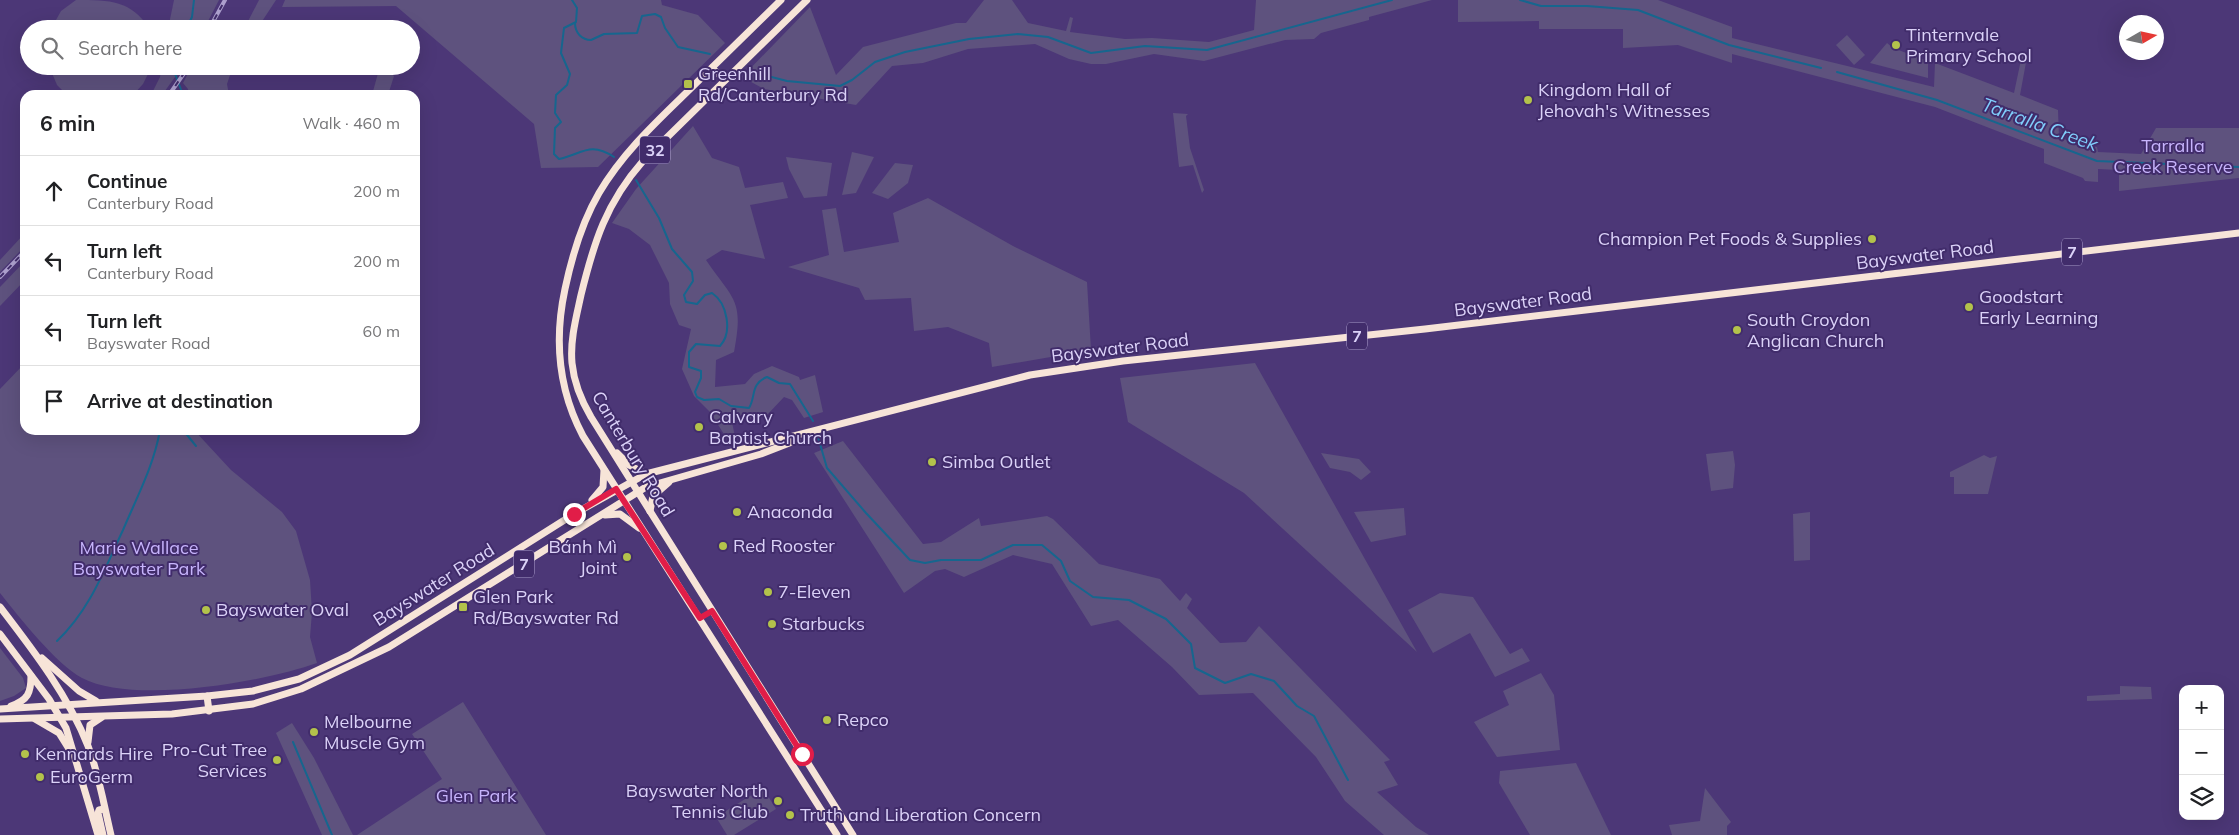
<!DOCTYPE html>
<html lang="en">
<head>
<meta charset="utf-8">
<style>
  :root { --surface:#fff; --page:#f6f6f6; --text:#202124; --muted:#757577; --line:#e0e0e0 }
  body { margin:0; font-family:Mulish,sans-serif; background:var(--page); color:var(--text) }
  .controls { position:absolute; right:15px; bottom:15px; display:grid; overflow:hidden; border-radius:10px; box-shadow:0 5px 20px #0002 }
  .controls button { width:45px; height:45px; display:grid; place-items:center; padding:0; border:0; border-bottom:1px solid var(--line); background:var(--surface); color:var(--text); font:25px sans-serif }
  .compass { position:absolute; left:2119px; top:15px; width:45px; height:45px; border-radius:50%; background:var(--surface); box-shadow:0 5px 20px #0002; rotate:81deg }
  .stop { position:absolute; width:15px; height:15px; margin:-11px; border:4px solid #e11d48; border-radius:50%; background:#fff }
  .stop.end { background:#e11d48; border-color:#fff; box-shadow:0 1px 5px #0008 }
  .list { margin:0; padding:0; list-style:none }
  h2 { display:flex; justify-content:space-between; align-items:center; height:65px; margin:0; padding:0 20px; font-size:21px }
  h2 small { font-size:16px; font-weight:400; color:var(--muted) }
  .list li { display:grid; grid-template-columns:32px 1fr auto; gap:15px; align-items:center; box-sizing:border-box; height:70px; padding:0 20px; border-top:1px solid var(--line) }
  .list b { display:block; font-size:19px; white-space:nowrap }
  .list p { margin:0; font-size:16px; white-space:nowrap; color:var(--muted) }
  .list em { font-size:16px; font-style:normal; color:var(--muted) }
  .icon { flex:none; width:28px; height:28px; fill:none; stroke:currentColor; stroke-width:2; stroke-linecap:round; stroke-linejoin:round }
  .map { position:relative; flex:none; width:2239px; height:835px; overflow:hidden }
  .search { position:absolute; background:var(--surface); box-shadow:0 5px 20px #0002; left:20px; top:20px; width:400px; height:55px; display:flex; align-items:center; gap:12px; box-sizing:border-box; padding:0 18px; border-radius:28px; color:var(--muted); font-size:19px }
  .panel { position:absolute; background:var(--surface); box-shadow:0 5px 20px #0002; left:20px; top:90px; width:400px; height:345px; border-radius:15px }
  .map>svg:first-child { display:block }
  .green { fill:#5e527e }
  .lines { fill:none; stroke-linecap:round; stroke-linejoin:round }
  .stream { stroke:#16668e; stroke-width:2 }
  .primary { stroke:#f7e4d8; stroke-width:7 }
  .rail-casing { stroke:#ada0ce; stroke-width:4 }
  .rail { stroke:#412c6b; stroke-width:2; stroke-dasharray:5.5; stroke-linecap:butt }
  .route { stroke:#e11d48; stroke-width:6 }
  .poi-dot { fill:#b3c24b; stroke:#412c6b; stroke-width:2 }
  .labels { text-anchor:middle; stroke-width:4; stroke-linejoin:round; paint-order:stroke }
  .shield { fill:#412c6b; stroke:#ada0ce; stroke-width:1 }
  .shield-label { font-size:16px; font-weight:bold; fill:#dbd2f8 }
  .poi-label { font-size:18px; fill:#dbd2f8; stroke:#412c6b; text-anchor:start }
  .park-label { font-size:18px; fill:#c7b4fc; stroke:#412c6b }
  .street-label { font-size:18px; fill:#dbd2f8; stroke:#412c6b }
  .water-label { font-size:19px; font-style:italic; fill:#80cefc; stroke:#412c6b }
</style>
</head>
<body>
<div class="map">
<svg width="2239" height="835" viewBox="0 0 2239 835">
  <rect width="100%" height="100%" fill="#4c3777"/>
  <g class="green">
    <path d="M76,0c35,0 54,0 74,29h-99l10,-18z"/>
    <path d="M174,0h45l-15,29h-36z"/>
    <path d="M259,0h17l-19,29h-13z"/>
    <path d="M285,0h376l1,5 36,10 27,28 -127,124 -57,1 -7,-44 -138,-118 -114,1z"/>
    <path d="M984,0h28l16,23 38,8 4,-14 3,1 -3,14 55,7 27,-1 57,4 45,-12 2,-30h176l-63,17v3l-48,13 -7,6 -29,1 -81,21 -50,-7 -48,10h-15l-22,-5 -34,-15 -67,5 -45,14 -31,3 -36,39 -92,-16 -22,-12 68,-70 26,68 27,-28 93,-24h10z"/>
    <path d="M1458,0h200l74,27v11l202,49 1,-24 79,30 8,-38 5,2 -7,38 38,15 1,27 23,9 15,1 1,5 43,2 15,-26h83v50l-120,13v-21l-21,-1v13l-13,-1 -2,-3 -39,-15v-14l-109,-42 -203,-53v9l-54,-18 -55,3v-19h-84v-8l-81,1z"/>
    <path d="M1847,35l18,20 -11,10 -18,-20z"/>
    <path d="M1887,43l6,5 35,13v17l-58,-15z"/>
    <path d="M49,66h103l-9,18 -10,11h-66l-10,-10z"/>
    <path d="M162,66h21l-21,29h-11l9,-18z"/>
    <path d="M192,66h41l-6,18 2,11h-40l-1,-6 -5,-6z"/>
    <path d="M380,66l14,10 -6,19h-16z"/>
    <path d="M1173,113l15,1 -2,2 4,32 14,42 -2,3 -9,-28 -14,2z"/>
    <path d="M693,126l19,32 27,9 6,21 38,-6 5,16 -38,7 15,54 -43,-9 -16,10c28,41 38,39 28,92l-18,8 -1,27 30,-3 9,-10 18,-8 27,11 1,3 15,-5 8,37 -19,6 -12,-18 -8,-3 -17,18 -35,7 3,15 -8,2 -17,-27 -16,-16 -12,-27 9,-40 -12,-4 -9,-21 -1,-21 -19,-38 -21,-16 -17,-6 24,-34z"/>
    <path d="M852,152l22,5 -18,36 -14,2z"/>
    <path d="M786,157l46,6 -5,33 -23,2 -15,-29z"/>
    <path d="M895,163l18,2 -5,18 -20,16 -16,-6z"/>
    <path d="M928,198l85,48 74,36 4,68 -99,17 -3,-24 -41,-16 -34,4 -3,-33 -46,2 -6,-12 -71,-21 41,-12 -7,-45 14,-2 8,44 55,-10 -6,-29z"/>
    <path d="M25,233v13l-25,26v-12z"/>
    <path d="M25,261v19l-25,26v-19z"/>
    <path d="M25,363v67h169l37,40 51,42 14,19 14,49 2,32 -2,25 7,26c-53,19 -184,42 -235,15 -26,-14 -63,-61 -82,-85v-204z"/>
    <path d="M1255,363l162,289 -173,-159 -116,-71 -8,-44z"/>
    <path d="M843,441l80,103 18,-2 38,-24 2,8 66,-10 6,3 46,45 61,15 20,22 6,-8 6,6 -5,9 33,35 26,-1 13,-16 131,134 -6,2 14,23 -21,7 39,35 13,8h-45l-39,-34 -29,-44 -63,-64 -54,2 -27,-28 -54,-47 -27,6 -39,-62 -39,-9 -49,22 -19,-8 -10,2 -31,22 -90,-140z"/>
    <path d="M1733,451l2,14 -2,23 -22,3 -5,-37z"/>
    <path d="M1321,453l38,6 12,13 -10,8 -11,-8 -20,-4z"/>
    <path d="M1984,455l6,3 7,-2 -9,38h-34v-17h-4v-5z"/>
    <path d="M1404,508l2,27 -35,7 -17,-30z"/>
    <path d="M1810,512v48l-16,1 -1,-47z"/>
    <path d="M1440,593l33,4 37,57 12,-6 8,13 -35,16 -25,-44 -37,20 -25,-43z"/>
    <path d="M0,648l23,30 3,10 -12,8 -14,5z"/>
    <path d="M1541,673l13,22 6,55 -63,7 -23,-35 35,-17 -6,-14z"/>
    <path d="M2120,686l31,1 1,12 -65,2v-5l33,-2z"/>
    <path d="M463,702l83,133h-189l85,-56 -30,-45z"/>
    <path d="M292,723l22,35 39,77h-31l-46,-102z"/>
    <path d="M1576,763l35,72h-81l-31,-52 1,-12z"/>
    <path d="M763,788l13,21 -42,26h-7l-11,-18z"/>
    <path d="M1705,788l26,34 -4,4v9h-55l-3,-10 31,-4z"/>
  </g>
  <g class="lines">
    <g class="stream">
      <path d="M572,0l5,8 -1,14 -12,6 -3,25 9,21 -3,11 -11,10 -1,18 6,9 -6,6 -1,26 5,5c23,-5 31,-18 55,-2"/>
      <path d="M1520,0l21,6h46l51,4 91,35 92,23"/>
      <path d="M575,23c0,10 7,17 16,17l13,-6 33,-1 5,-17 13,-2 6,3 4,11 13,19 32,7"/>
      <path d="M186,29l6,-12 2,-17"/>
      <path d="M175,66l-1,5 9,24"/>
      <path d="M1837,72l100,28 160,61 142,6"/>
      <path d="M756,73l31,8 53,5 12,-6 23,-18 30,-10 64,-13 49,-5 30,3 43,16 54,-7 62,4 185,-50"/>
      <path d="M636,180l23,38 13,31 20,23 1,9 -9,14 2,7 11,2 8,-9 7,-2c15,10 21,39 8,53l-24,-2 -7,8v15l12,4v7l-6,14 2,5 7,3 15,-1 12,7 18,2c7,-11 1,-24 18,-31l12,6 11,1 23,37"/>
      <path d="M183,430l13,16"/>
      <path d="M818,437l9,31 39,45 44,47 15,3 16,-3h40l32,-15h29l19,16 9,20 23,16 36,3 37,19 25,25 4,24 30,15 26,-9 23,7 23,25 17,10 34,64"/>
      <path d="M57,641c33,-31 47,-71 66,-111 14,-33 31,-65 37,-100"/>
      <path d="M293,742l39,93"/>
    </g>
    <g class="primary">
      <path d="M781,0c-32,31 -63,62 -95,93 -32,31 -64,61 -87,100 -17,29 -27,63 -34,96 -11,51 -7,100 18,147l254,399"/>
      <path d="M807,0l-164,161c-37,42 -49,81 -62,134 -5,23 -11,45 -9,68 2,20 9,37 19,54l262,418"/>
      <path d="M712,68l13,12"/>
      <path d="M617,453l12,12 17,9"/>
      <path d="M592,500l11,-13 1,-17"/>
      <path d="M650,511l3,-15 16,-14"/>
      <path d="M605,515l15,-1 19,14"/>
      <path d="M0,607c33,43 68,88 88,139 11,28 16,60 23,89"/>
      <path d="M0,634l49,65 17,29 32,107"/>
      <path d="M42,658l37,33 17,10"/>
      <path d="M207,696l2,15"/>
      <path d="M11,706c17,-6 20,-13 20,-30"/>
      <path d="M0,709l207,-13 46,-5 46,-12 51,-24 224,-141 72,-40 384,-99 93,-14 302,-32 814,-96"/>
      <path d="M0,719l172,-5 81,-10 48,-15 88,-42 257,-160 115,-33 36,-14"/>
      <path d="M35,719l24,14 10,16"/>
      <path d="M88,742l2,-17 12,-8"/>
      <path d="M103,835l-5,-22 1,-3 5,-1"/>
    </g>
    <g class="rail-casing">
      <g id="rail">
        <path d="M209,29l16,-29"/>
        <path d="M169,95l20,-29"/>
        <path d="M0,277l25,-26"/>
      </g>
    </g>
    <use href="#rail" class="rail"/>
  </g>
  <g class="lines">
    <path class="route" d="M574,514l42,-25 84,129 12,-7 90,143"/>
  </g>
  <g class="poi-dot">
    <circle cx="1896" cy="45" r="5"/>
    <rect x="683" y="79" width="10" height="10" rx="2.5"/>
    <circle cx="1528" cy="100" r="5"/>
    <circle cx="1872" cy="239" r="5"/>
    <circle cx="1969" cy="307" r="5"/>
    <circle cx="1737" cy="330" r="5"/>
    <circle cx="699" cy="427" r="5"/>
    <circle cx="932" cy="462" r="5"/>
    <circle cx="737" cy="512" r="5"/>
    <circle cx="723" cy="546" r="5"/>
    <circle cx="627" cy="557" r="5"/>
    <circle cx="768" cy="592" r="5"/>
    <rect x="458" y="602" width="10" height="10" rx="2.5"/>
    <circle cx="206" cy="610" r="5"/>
    <circle cx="772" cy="624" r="5"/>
    <circle cx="827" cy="720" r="5"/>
    <circle cx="314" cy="732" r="5"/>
    <circle cx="25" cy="754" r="5"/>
    <circle cx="277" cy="760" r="5"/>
    <circle cx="40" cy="777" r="5"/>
    <circle cx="778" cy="801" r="5"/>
    <circle cx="790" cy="815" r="5"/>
  </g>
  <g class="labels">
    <g class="shield">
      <rect x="640" y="136.5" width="30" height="27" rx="4"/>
      <rect x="2062" y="238.5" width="20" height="27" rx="4"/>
      <rect x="1347" y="322.5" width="20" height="27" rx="4"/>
      <rect x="514" y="550.5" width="20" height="27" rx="4"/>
    </g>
    <g class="shield-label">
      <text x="655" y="156">32</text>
      <text x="2072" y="258">7</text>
      <text x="1357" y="342">7</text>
      <text x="524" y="570">7</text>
    </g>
    <g class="poi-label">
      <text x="1906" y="41">Tinternvale<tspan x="1906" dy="21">Primary School</tspan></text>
      <text x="698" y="80">Greenhill<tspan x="698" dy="21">Rd/Canterbury Rd</tspan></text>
      <text x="1538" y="96">Kingdom Hall of<tspan x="1538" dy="21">Jehovah's Witnesses</tspan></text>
      <text x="1862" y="245" text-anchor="end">Champion Pet Foods &amp; Supplies</text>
      <text x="1979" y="303">Goodstart<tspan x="1979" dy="21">Early Learning</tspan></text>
      <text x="1747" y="326">South Croydon<tspan x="1747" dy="21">Anglican Church</tspan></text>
      <text x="709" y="423">Calvary<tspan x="709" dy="21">Baptist Church</tspan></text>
      <text x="942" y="468">Simba Outlet</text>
      <text x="747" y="518">Anaconda</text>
      <text x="733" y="552">Red Rooster</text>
      <text x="617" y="553" text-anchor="end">Bánh Mì<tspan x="617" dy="21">Joint</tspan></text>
      <text x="778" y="598">7-Eleven</text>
      <text x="473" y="603">Glen Park<tspan x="473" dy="21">Rd/Bayswater Rd</tspan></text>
      <text x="216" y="616">Bayswater Oval</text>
      <text x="782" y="630">Starbucks</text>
      <text x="837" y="726">Repco</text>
      <text x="324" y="728">Melbourne<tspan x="324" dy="21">Muscle Gym</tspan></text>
      <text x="267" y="756" text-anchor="end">Pro-Cut Tree<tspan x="267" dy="21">Services</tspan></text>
      <text x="35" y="760">Kennards Hire</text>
      <text x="50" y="783">EuroGerm</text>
      <text x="768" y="797" text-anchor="end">Bayswater North<tspan x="768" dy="21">Tennis Club</tspan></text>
      <text x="800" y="821">Truth and Liberation Concern</text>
    </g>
    <g class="park-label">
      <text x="2173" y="152">Tarralla<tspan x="2173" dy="21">Creek Reserve</tspan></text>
      <text x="139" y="554">Marie Wallace<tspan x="139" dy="21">Bayswater Park</tspan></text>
      <text x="476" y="802">Glen Park</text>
    </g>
    <g class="street-label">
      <text transform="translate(1925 255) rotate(-7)" y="6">Bayswater Road</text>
      <text transform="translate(1523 302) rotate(-7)" y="6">Bayswater Road</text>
      <text transform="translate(1120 348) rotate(-7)" y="6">Bayswater Road</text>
      <text transform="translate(633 454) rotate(59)" y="6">Canterbury Road</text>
      <text transform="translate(434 585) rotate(-32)" y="6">Bayswater Road</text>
    </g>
    <g class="water-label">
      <text transform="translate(2040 124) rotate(20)" y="7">Tarralla Creek</text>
    </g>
  </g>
</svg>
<div class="controls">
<button>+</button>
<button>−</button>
<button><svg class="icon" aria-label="layers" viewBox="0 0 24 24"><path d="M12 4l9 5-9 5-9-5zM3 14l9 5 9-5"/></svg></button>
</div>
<svg class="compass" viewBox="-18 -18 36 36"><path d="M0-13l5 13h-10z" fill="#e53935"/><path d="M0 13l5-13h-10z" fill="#757577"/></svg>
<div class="stop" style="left:802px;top:754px"></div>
<div class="stop end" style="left:574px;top:514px"></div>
<div class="search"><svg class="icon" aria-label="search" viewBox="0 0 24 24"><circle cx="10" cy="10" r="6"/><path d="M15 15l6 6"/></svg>Search here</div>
<section class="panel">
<h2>6 min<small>Walk · 460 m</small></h2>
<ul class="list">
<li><svg class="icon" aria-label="ahead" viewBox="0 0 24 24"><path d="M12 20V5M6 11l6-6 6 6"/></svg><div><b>Continue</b><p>Canterbury Road</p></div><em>200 m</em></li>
<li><svg class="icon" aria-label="left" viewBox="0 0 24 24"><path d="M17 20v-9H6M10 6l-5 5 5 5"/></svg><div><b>Turn left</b><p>Canterbury Road</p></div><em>200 m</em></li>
<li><svg class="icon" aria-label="left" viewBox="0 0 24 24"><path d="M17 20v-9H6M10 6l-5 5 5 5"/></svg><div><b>Turn left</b><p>Bayswater Road</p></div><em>60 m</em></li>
<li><svg class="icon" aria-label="arrive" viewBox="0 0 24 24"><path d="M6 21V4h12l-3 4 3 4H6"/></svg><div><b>Arrive at destination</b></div></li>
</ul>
</section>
</div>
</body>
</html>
